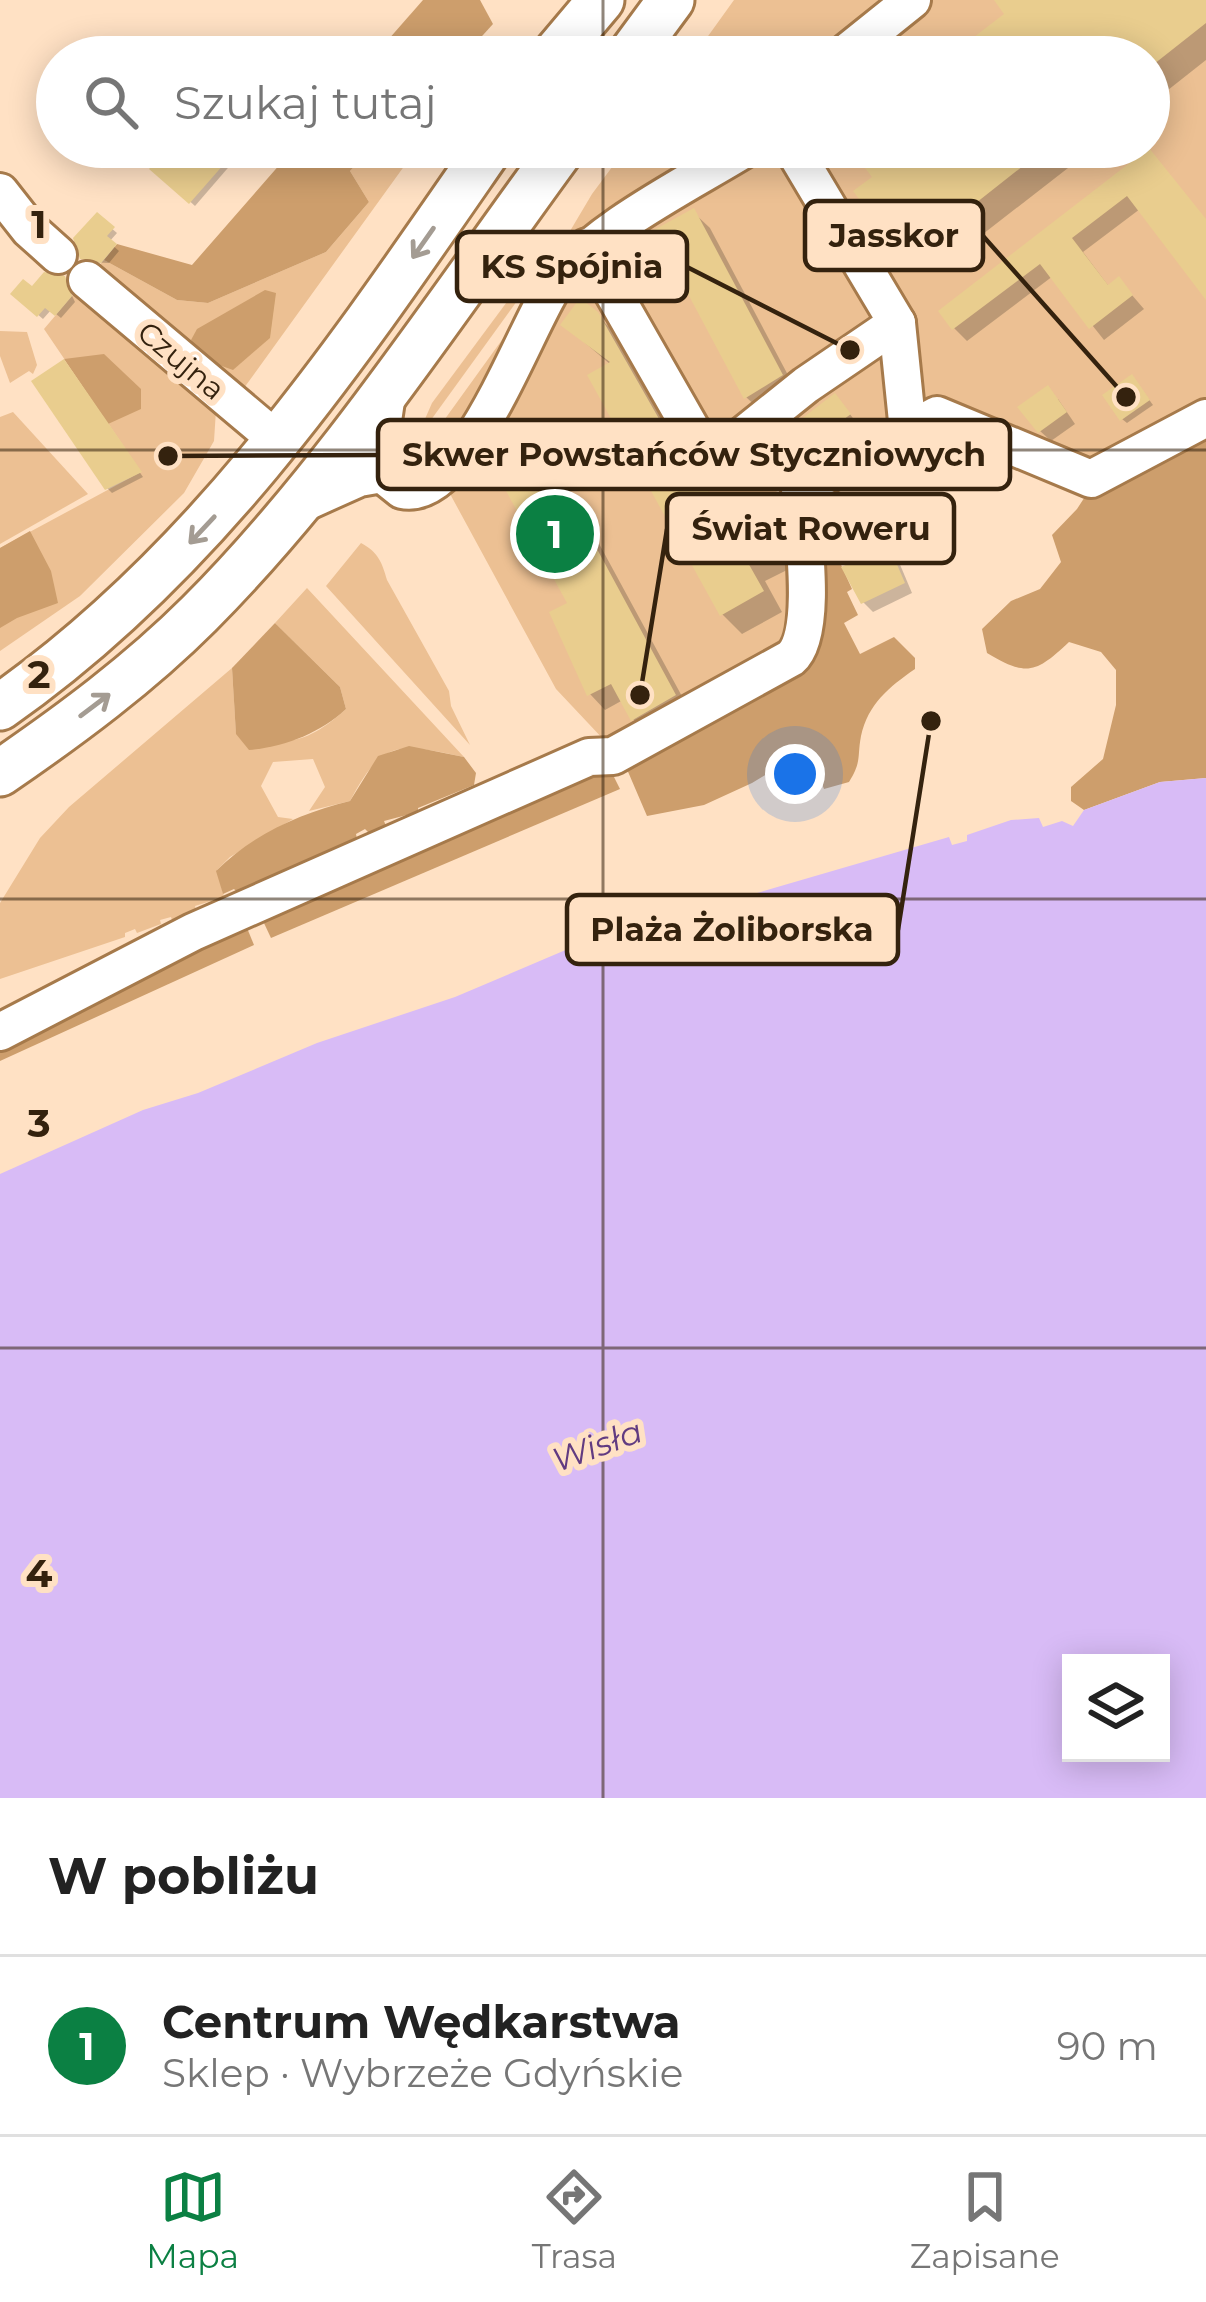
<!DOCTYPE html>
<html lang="pl">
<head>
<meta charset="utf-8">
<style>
  :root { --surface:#fff; --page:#f6f6f6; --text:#222; --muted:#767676; --line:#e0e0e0; --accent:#0b8043 }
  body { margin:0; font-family:Montserrat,sans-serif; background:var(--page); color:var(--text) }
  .controls { position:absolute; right:36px; bottom:36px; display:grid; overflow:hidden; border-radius:0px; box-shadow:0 6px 30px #0003 }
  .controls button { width:108px; height:108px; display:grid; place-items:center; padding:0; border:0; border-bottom:3px solid var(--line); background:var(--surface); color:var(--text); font:60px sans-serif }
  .you { position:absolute; left:795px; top:774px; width:42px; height:42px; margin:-30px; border:9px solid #fff; border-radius:50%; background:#1a73e8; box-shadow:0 0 0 18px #1a73e833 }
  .badge { display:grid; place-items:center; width:78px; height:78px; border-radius:50%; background:var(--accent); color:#fff; font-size:39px; font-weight:700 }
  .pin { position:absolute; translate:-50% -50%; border:6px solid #fff; box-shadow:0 3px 12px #0006 }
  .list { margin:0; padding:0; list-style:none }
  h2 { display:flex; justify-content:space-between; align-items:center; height:156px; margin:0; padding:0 48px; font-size:51px }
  h2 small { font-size:39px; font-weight:400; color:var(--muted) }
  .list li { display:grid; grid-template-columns:78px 1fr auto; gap:36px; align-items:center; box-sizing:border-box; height:180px; padding:0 48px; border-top:3px solid var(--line) }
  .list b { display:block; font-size:45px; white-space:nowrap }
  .list p { margin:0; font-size:39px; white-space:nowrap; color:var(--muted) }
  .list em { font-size:39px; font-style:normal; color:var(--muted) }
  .icon { flex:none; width:66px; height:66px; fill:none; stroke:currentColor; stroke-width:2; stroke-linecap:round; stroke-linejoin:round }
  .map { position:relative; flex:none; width:1206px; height:1798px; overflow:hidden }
  .search { position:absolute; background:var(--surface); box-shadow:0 6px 30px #0003; left:36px; right:36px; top:36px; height:132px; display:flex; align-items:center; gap:30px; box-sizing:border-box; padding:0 42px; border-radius:66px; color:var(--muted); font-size:45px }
  .sheet { height:336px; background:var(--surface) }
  nav { display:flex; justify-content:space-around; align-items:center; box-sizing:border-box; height:168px; border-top:3px solid var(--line); background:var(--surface); font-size:33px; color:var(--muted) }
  nav a { display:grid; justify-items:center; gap:6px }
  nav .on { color:var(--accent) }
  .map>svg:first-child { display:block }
  .green { fill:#ecc093 }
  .forest { fill:#cd9e6c }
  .water { fill:#d8bbf6; fill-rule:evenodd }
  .shadow { fill:#0003 }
  .building { fill:#e9cd8e }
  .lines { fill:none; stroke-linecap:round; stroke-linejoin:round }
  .minor-casing { stroke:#a67a4b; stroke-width:42 }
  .major-casing { stroke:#a67a4b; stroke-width:51 }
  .minor { stroke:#fff; stroke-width:36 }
  .major { stroke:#fff; stroke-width:45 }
  .oneway { stroke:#a49c93 }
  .grid { fill:none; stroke:#34220e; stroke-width:3; stroke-opacity:0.55 }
  .labels { text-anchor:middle; stroke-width:12; stroke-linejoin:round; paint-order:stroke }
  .street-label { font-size:30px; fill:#34220e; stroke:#ffe1c4 }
  .water-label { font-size:33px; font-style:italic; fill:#613b81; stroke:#ffe1c4 }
  .grid-label { font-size:39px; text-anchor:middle; font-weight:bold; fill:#34220e; stroke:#ffe1c4; stroke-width:12; stroke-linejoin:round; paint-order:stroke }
  .leader { fill:none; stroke:#34220e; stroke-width:4.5 }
  .callout-dot { fill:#34220e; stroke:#ffe1c4; stroke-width:4.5 }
  .callout { fill:#ffe1c4; stroke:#34220e; stroke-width:4.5 }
  .callout-label { font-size:33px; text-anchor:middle; font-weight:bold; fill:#34220e }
</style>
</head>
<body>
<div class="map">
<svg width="1206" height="1798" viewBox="0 0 1206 1798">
  <rect width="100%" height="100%" fill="#ffe1c4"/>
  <g class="green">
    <path d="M734,0h472v401l-103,58 -39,-3 -136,-52 -11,-8 -23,29 -117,64 -2,13 4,8 9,2 8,127 -160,92 -32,9 -48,-51 -107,-197 8,-5 -27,-23 -6,-16 98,-136 70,-118 35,-47h522v-90h-456z"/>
    <path d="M373,147h45l-174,241h-10l-143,-114 13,-14 73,40 31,3 118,-51 43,-50 -19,-31z"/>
    <path d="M552,241l-14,31 -123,170 17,-39z"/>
    <path d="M83,283l133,127 -2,31 -30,52 -104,103 -80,55v-103l141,-76 -97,-143z"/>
    <path d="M0,331l27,1 10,33 -4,9 -4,-3 -19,12 -10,-27z"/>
    <path d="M13,412l75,82 -88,50v-127z"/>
    <path d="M361,543c17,9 21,19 26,37l62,111 2,15 19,39 -144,-159z"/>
    <path d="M307,588l157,169c-65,-13 -80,-20 -114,44l-41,10 16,-24 -12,-28 -40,3 -12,24 17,31 15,2 -63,38 -13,13 7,27 -29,9 1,4 -24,10 -1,-3 -11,3 1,4 -24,9 -2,-4 -10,4v4l-125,42v-76l40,-65 29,-31 163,-139 4,65c49,14 70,12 110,-24l-6,-22 -65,-64z"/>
  </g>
  <g class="forest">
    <path d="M423,0h57l13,24 -30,33h-90z"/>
    <path d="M295,147h78l-23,24 19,31 -43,50 -118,51 -31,-3 -73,-40 13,-16 75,21z"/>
    <path d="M265,290l11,3 -6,45 -37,32 -28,-10 -14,-20 6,-11z"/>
    <path d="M104,354l37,35v20l-33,15 -44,-65z"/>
    <path d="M1206,431v347l-46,4 -76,28 -13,-9v-14l32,-28 13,-54v-35l-15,-18 -32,-10c-33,31 -42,35 -82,11l-5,-24 29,-28 29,-12 21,-27 -9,-27 25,-26 13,-20z"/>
    <path d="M817,493l8,21 38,-11 10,6 6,28 -41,21 14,31 -5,3 11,23 -14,8 16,31 34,-17 21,21v11c-26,18 -47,35 -54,67 -4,21 1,25 -12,46l-25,7 -16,-40 -56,34 -48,22 -57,11 -24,-56 181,-101z"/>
    <path d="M30,531l21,40 7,32 -41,15 -17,10v-80z"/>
    <path d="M275,623l65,64 6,22c-26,24 -61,38 -97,41l-13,-16 -4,-66z"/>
    <path d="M409,746l55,11 12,16 -2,12 -56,23v4l-34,9 2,5 -17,7 -4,-4 -9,5 1,5 -120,53 -3,-3 -11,5 -7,-23c37,-37 85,-58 134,-70l28,-45z"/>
    <path d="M609,767l11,22 -349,149 -8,-17z"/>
    <path d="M247,928l7,17 -254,116v-15z"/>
  </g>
  <path class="water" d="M1206,778v1020h-1206v-624l143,-64 55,-17 119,-50 138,-46 120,-51 374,-109 3,8 15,-4v-6l44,-15 28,-2 4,9 19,-6 11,5 11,-16 76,-28zM1071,1663h90v90h-90z"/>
  <g class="shadow">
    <path d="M997,0h209v60l-57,45v-48h-196l55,-43z"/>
    <path d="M267,41l18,16h-33z"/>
    <path d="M173,147h73l-51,59 -41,-37z"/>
    <path d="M852,147h243l-148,115 -26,-27 -16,12 -21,-21 -26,-34 18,-14z"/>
    <path d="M1149,152l57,69v74l-66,-86 -57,43 27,36 9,-8 25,29 -40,31 -51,-64 -86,65 -13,-13 -12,-16z"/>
    <path d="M693,212l17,16 87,164 -34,21 -17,-16z"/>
    <path d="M97,216l20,17 -8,9 10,9 -10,12 -21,-1 -5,-5z"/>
    <path d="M64,279l11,23 -14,16 -10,-8 -8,9 -29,-25z"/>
    <path d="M596,314l22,22 86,151 20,20 19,35 28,-14 20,20 8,16 -34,17 17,31 -40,22 -20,-20 -111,-249 -47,-40z"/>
    <path d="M68,367l75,110 -31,16 -5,-5z"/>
    <path d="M1136,382l17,23 -26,18 -5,-4z"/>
    <path d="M1058,399l17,25 -24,17 -11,-10z"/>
    <path d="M844,406l14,19 -29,22 7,11 -29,16 -9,-10z"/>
    <path d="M543,455l16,15 131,241 -41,23 -16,-15 -10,-19 -18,10 -15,-16z"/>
    <path d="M884,538l9,10 19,45 -39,19 -10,-10z"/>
  </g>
  <g class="building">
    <path d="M994,0h212v23l-57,45v-11h-201l56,-43z"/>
    <path d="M169,147h70l-50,57 -40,-35z"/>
    <path d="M849,147h198l-123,97 -23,-30 -20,14 -28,-37 19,-14z"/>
    <path d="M1149,148l57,71v81l-79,-104 -55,42 36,47 11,-9 14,19 -44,34 -49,-65 -88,66 -14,-19z"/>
    <path d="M694,208l89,167 -39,24 -90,-169z"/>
    <path d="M97,212l18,15 -8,9 10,8 -16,19 -21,-4 -7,-21z"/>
    <path d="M44,272l21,4 7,20 -17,20 -10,-8 -8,9 -27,-23 13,-15 9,7z"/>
    <path d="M580,298l18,14 92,161 14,10 33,59 35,-18 10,19 -35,18 17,30 -44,25 -133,-241 23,-13 -50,-37z"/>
    <path d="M64,359l78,113 -37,18 -74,-109z"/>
    <path d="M1132,374l18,26 -30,21 -18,-26z"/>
    <path d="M1048,385l19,27 -29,21 -21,-26z"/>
    <path d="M835,393l16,21 -30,22 8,12 -34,18 -17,-29z"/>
    <path d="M544,451l132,244 -45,26 -20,-37 -24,12 -38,-84 18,-9 -69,-127z"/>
    <path d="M884,534l21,49 -44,21 -20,-37 9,-4 -4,-9z"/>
  </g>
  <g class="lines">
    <g class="minor-casing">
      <g id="minor">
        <path d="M841,57l71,-57"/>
        <path d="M792,147l105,176 11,108"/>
        <path d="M0,192l29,37 29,26"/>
        <path d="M587,247l123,215 96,-77 91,-62"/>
        <path d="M87,280l190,160"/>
        <path d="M387,394l-9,60 4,20 20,16c62,14 123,-162 152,-205 39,-55 136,-102 194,-138"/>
        <path d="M299,505l60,-27 23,-4"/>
        <path d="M0,1032l193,-100 396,-175 24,-1 178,-98c28,-24 11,-132 9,-169l137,-74 154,64 115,-61"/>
      </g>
    </g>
    <g class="major-casing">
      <g id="major">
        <path d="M553,57l48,-57"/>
        <path d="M629,57l42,-57"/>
        <path d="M0,707c208,-145 348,-355 490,-560"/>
        <path d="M0,773c70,-48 139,-99 199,-159 136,-136 250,-312 364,-467"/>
      </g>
    </g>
    <use href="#minor" class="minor"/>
    <use href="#major" class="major"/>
  </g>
  <defs><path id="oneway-shaft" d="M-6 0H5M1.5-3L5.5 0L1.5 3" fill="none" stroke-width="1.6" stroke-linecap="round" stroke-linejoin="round" transform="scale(3)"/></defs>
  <g class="oneway">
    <use href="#oneway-shaft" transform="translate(423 243) rotate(125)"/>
    <use href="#oneway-shaft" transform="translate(202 530) rotate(133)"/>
    <use href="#oneway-shaft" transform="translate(95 705) rotate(-37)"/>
  </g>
  <path class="grid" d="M603,0v57M603,147v1651M0,450h1206M0,899h1206M0,1348h1206"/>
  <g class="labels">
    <g class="street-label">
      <text transform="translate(181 361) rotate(40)" y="10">Czujna</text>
    </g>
    <g class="water-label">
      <text transform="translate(597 1445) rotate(-20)" y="12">Wisła</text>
    </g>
  </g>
  <g class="grid-label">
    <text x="39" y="238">1</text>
    <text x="39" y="688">2</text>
    <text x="39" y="1137">3</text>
    <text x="39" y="1587">4</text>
  </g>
  <path class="leader" d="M1126 397L983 236M850 350L687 267M168 456L378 455M640 695L667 529M931 721L898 930"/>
  <g class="callout-dot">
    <circle cx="1126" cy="397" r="12"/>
    <circle cx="850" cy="350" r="12"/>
    <circle cx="168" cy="456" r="12"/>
    <circle cx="640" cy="695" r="12"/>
    <circle cx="931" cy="721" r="12"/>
  </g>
  <g class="callout">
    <rect x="805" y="201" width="178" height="69" rx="12"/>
    <rect x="457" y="232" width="230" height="69" rx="12"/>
    <rect x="378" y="420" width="632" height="69" rx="12"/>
    <rect x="667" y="494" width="287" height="69" rx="12"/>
    <rect x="567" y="895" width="331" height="69" rx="12"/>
  </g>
  <g class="callout-label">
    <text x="894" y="247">Jasskor</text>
    <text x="572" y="278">KS Spójnia</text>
    <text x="694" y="466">Skwer Powstańców Styczniowych</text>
    <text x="811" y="540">Świat Roweru</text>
    <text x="732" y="941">Plaża Żoliborska</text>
  </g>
</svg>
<div class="controls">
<button><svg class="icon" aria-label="layers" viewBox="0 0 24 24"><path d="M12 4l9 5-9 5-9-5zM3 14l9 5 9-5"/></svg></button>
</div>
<div class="you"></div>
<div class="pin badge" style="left:555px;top:534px">1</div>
<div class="search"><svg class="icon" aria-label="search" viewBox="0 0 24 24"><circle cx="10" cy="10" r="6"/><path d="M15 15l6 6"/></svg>Szukaj tutaj</div>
</div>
<section class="sheet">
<h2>W pobliżu<small></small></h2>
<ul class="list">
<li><span class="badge">1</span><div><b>Centrum Wędkarstwa</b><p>Sklep · Wybrzeże Gdyńskie</p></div><em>90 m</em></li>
</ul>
</section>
<nav>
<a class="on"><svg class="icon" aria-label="map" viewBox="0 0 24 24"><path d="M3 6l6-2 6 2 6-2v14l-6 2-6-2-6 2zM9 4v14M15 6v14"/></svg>Mapa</a>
<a><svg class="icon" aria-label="directions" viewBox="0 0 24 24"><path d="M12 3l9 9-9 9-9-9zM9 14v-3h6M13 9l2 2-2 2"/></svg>Trasa</a>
<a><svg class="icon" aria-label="saved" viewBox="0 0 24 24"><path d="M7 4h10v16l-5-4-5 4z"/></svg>Zapisane</a>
</nav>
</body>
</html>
